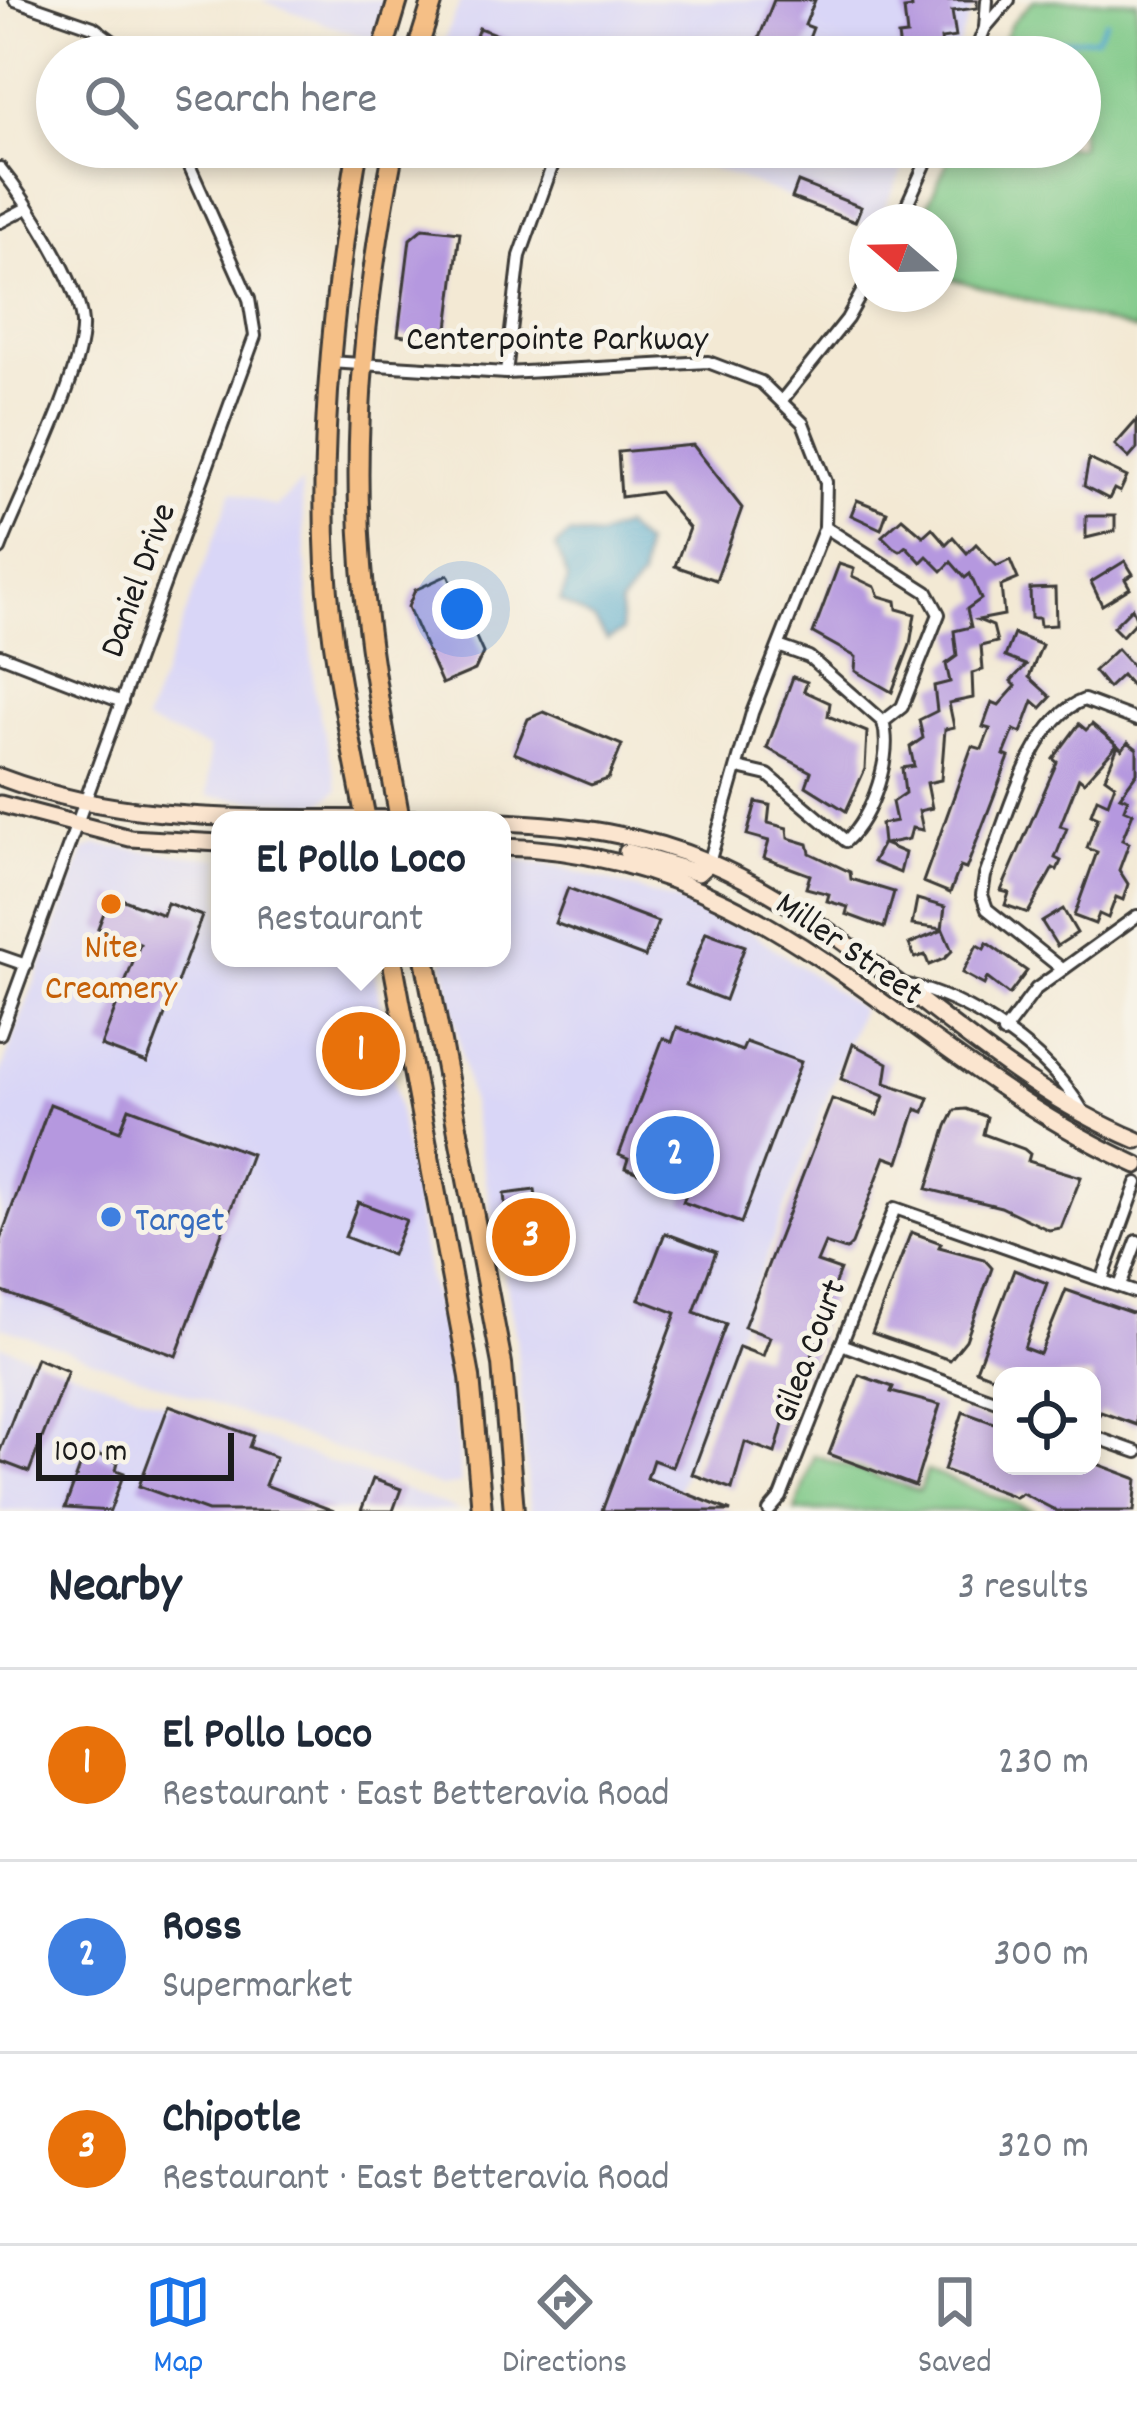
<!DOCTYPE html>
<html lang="en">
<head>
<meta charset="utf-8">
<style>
  :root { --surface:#fff; --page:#f6f6f7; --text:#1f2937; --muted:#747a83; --line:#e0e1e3; --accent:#1a73e8 }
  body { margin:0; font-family:Dekko,sans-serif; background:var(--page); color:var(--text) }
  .controls { position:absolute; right:36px; bottom:36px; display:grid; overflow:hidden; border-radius:24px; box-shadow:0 6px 18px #0003 }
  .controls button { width:108px; height:108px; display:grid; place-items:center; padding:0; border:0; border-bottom:3px solid var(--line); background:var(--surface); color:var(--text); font:60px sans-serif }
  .compass { position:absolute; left:849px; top:204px; width:108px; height:108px; border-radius:50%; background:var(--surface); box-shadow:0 6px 18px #0003; rotate:290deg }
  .scale { position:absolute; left:36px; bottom:30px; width:198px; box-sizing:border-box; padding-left:12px; border:6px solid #1c1c1c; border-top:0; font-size:33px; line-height:42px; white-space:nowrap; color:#1c1c1c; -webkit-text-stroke:9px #f7f3e8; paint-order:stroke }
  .you { position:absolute; left:462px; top:609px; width:42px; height:42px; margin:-30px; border:9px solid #fff; border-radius:50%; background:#1a73e8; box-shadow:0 0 0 18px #1a73e833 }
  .badge { display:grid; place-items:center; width:78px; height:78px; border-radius:50%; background:var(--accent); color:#fff; font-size:39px; font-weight:700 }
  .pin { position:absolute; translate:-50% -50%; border:6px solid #fff; box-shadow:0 3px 12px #0006 }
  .popup { position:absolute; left:211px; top:811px; width:300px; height:156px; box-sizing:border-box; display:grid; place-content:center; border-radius:24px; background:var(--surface); filter:drop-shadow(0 3px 9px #0005); font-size:39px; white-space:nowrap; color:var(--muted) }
  .popup b { font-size:45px; color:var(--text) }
  .popup::after { content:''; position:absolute; left:50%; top:100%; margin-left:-24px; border:24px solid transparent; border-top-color:var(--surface) }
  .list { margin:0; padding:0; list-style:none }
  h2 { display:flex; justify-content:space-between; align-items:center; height:156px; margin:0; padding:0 48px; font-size:51px }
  h2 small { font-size:39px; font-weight:400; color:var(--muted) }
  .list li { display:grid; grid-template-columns:78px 1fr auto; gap:36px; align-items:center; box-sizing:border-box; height:192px; padding:0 48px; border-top:3px solid var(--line) }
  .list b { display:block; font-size:45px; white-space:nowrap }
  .list p { margin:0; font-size:39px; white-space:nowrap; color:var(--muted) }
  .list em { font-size:39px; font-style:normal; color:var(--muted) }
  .icon { flex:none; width:66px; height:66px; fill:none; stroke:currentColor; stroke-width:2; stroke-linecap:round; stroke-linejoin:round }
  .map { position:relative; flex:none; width:1137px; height:1511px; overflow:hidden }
  .search { position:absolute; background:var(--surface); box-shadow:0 6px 18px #0003; left:36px; right:36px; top:36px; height:132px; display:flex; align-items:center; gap:30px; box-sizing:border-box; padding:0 42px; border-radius:66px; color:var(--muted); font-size:45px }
  .sheet { height:732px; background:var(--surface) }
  nav { display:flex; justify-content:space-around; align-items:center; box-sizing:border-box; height:168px; border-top:3px solid var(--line); background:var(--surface); font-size:33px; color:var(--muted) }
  nav a { display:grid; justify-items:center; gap:6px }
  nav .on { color:var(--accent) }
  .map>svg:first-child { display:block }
  .built { fill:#d9d6f7 }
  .green { fill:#7dc886; stroke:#4c7251; stroke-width:3 }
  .water { fill:#4ba5c9; stroke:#346072; stroke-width:3 }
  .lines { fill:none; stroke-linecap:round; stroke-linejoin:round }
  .stream { stroke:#4ba5c9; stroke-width:4.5 }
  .building { fill:#b598df }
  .street-casing { stroke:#3c3b38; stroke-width:16 }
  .secondary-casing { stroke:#3c3b38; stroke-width:21 }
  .highway-casing { stroke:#3c3b38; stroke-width:24 }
  .street { stroke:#fff; stroke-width:10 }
  .secondary { stroke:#fbe5cf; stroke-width:15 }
  .highway { stroke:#f5bf86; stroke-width:18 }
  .food-dot { fill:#e8710a; stroke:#f7f3e8; stroke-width:4.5 }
  .shop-dot { fill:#3f7fe0; stroke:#f7f3e8; stroke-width:4.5 }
  .labels { text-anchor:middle; stroke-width:10; stroke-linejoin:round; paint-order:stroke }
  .street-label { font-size:36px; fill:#1c1c1c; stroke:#f7f3e8 }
  .food-label { font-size:36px; fill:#c56008; stroke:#f7f3e8 }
  .shop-label { font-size:36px; fill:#366cbe; stroke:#f7f3e8; text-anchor:start }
</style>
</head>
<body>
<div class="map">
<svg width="1137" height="1511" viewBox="0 0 1137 1511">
  <rect width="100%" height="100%" fill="#f7f3e8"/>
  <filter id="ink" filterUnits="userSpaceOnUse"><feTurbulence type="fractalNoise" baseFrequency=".00833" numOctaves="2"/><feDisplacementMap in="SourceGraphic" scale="24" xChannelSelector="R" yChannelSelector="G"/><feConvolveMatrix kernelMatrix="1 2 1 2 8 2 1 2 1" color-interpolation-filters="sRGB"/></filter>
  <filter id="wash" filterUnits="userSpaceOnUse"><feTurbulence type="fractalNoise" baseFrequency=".004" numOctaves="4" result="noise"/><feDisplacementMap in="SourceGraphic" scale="48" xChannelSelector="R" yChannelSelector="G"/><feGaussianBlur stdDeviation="2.7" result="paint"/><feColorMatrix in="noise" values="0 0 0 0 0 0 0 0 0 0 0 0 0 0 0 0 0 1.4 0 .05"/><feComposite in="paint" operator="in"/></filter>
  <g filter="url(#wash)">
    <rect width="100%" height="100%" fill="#f3e9d4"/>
    <g class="built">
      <path d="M261,0h132l-15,43z"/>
      <path d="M461,0h514l-21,57h-517z"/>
      <path d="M657,147h256l-35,75h-11v5z"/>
      <path d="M301,483l13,208 24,98 -17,16 -113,-9 1,-48 -64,-26 87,-231 44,16z"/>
      <path d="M96,845l124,14v99h152l57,322 20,69 12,135 -20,3 -441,-161v-252l84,-223z"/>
      <path d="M502,859l55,7 171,50 133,93 -191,502h-140l-14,-174 -73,-379h59z"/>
      <path d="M0,1345l368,131 92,35h-460z"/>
    </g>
    <g class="green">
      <path d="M1034,0l103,1v330l-188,-53 -10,-5v-51h-19l34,-75h126v-90h-84l15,-34z"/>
      <path d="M814,1455l105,36 8,-20 108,40h-240z"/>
    </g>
    <path class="water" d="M623,526l21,19 -3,34 -21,26 2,27 -15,8 -12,-19 -35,-20 8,-21 -12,-33 13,-13 29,3z"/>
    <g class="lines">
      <path class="stream" d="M1040,57l16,-16 40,-3 10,-17"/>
    </g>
    <g id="blocks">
      <g class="building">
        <path d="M774,0h41l-10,25 8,3 -11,29 -56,-3 5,-14 6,3z"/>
        <path d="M911,0h66v8l-25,3 4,26 -15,2 2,18h-42l-3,-21 9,-1 -3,-26 8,-1z"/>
        <path d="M479,28l74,28v1h-85z"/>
        <path d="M798,182l63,25 -6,15 -63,-24z"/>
        <path d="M423,228l37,4 -12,96 -13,12 -37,-5 12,-96z"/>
        <path d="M1137,420v29l-8,9 -14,-13z"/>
        <path d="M693,445l49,63 -26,72 -41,-14 14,-38 -30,-36 -38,5 -3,-45z"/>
        <path d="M1089,459l38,18 -7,15 -6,-3 -5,10 -25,-13z"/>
        <path d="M857,500l30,12 -6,17 -30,-14z"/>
        <path d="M1086,516h29v15l-29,7z"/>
        <path d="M902,518l21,18 9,-8 14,16 7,-7 14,16 9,-9 21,22 13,-6 8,19 -17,7 3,29 -26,5 15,6 4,16 -16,4 2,24 -11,3 1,25 -24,5 5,24 -9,2 -4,51 -14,3 5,25 -13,3 4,19 -11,-2 -3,11 -25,5 21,9 -5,20 -27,-11 10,-19 -2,-19 15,-3 -4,-19 13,-9 -3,-25 12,-2 -4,-19 13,-9 -4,-18 18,-9 -3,-25 16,-4 -4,-18 11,-8 -3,-25 17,-4 -4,-18 14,-10 -11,-25 -5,4 -14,-16 -9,9 -15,-15 -6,6 -15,-16 -6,5 -7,-4 -11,-11z"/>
        <path d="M1125,561l8,13 -8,5 5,9 -28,17 -11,-23z"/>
        <path d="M839,564l15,5 -2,7 23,11 4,9 17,5 1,8 18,5 -5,31 -18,47 -37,-21 1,-14 -43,-24z"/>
        <path d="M448,575l35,78 -8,17 -33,14 -34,-77 7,-17z"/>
        <path d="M1055,588l1,37 -16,1 -1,-8h-8l-1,-29z"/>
        <path d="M1132,608l5,12 -15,16 -9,-9z"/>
        <path d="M1014,634l28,11 -13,32 22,20 -10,11 -8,-7 -12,32 -7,-3 -10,25 5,2 -43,112 -6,-2 -10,26 -27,-11 49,-136 10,3 8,-20 -7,-2 9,-25 7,3 17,-19 -5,-5 15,-16 -21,-8z"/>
        <path d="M1117,649l20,22v21l-15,-17 -14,13 -14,-17z"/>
        <path d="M793,677l14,5 -3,9 26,12 -2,13 39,16 -2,37 -19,42 -40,-25 5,-14 -44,-24z"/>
        <path d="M544,712l78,33 -14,34 -17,6 -77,-32 14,-34z"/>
        <path d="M1079,724l7,6 6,-6 25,21 -33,37 -5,-4 -19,48 7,2 -12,30 6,3 -4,9 -4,-2 -25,45 -23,-8 4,-12 -8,-2 56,-129 -4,-3z"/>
        <path d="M1128,742l9,7v24l-17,23 8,3 -4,10 9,4 -11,27 7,3 -10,27 9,14 -5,16 -7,-3 -8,21 -9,-4 -4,10 -21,-8 23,-64 -10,-4 11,-31 -7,-3 6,-16 11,5 7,-19 -10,-7 13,-31 4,4z"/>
        <path d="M756,802l14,3 -2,18 19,5 1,10 20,6 2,9 40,19 1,7 43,13 -10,36 -38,-14 2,-7 -21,-6 2,-7 -23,-6 4,-13 -46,-17 5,-17 -22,-6z"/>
        <path d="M568,888l90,34 -13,35 -90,-34z"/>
        <path d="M111,895l52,20 4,-12 35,13 -55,147 -46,-17 39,-102 -42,-16z"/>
        <path d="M917,899l28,8 -3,22 -30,-4z"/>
        <path d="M1063,909l14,24 -20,13 -15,-24z"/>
        <path d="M943,930l9,21 -8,8 -15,6 -4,-10 -10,3 -6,-14z"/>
        <path d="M706,932l39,14 -20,54 -39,-15z"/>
        <path d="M987,943l40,28 -18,24 -22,-17 -3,7 -22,-12 15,-28 7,4z"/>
        <path d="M368,1026l9,49 -20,4 -10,-49z"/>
        <path d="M677,1027l65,24 4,-9 55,20 -60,161 -58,-21 4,-11 -62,-23 3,-9 -9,-4 44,-117 9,4z"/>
        <path d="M853,1044l35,19 -3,20 44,15 -5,14 -8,-3 -17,53 -14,-5 -33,87 -6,6 -21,-7 -8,19 23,8 -25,66 5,2 -31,65 -14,50 -30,-11 -13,47 -40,-15 47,-127 24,9 7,-19 -26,-10 50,-129 38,-99 45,16 7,-19 -43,-17z"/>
        <path d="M50,1104l70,27 9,-23 122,46 -75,202 -176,-65v-51z"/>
        <path d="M966,1109l21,8 -4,17 41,15 6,5 -2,7 53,16 -20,51 -12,2 -48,-23 -74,-18 20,-63 8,-16z"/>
        <path d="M535,1190l7,54 -32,4 -6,-54z"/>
        <path d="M358,1202l48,18 -14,35 -47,-18z"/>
        <path d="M911,1232l30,11 -2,4 45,12 8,9 -26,72 -16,20 -78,-27z"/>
        <path d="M665,1233l51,19 -22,60 32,12 -54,143 -19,-7 -6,18 84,33h-129l74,-198 -37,-14z"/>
        <path d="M1014,1270l33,13 -23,65 16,6 26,-64 69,24 2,111 -36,-13 -9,14v-50l-90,4 -26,-10z"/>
        <path d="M36,1358l32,13 -39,101 -29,-11v-10z"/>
        <path d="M859,1375l34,12 -2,5 49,13 -25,81 -86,-32z"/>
        <path d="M169,1405l84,31 -4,11 27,10 -11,28 69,26h-126l-69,-25z"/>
        <path d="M963,1412l39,14v40h90v-4l45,17 -3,32h-77l-35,-18 -7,4 -71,-27z"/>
        <path d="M86,1450l32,12 -2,8 8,3 -14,38 -45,-3z"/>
        <path d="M373,1479l28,10 -8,22h-32z"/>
      </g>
    </g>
  </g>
  <g filter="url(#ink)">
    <use href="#blocks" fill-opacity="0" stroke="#3c3b38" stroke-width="3"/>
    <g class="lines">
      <g class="street-casing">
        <g id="street">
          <path d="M15,0l78,27 41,30"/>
          <path d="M985,28l2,-28"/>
          <path d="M973,57l12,-29 24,-28"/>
          <path d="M0,168c26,32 79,114 82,155 3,48 -63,175 -82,226"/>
          <path d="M0,222l27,-14"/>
          <path d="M899,222l34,-75"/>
          <path d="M329,362l177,11 202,-11 53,20 42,41 23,59 -1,45 -73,186 -43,150"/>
          <path d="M506,373l14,-117 39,-109"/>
          <path d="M783,399l64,-80 20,-36"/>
          <path d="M781,647l28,10 74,65"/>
          <path d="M0,655l122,47"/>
          <path d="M738,768l30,7 78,66c27,-25 47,-86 37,-119l19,-15 37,-93 -12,-22 -102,-65"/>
          <path d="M0,956l26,9"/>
          <path d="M1061,968l-74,-59 -5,-14 3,-19c19,-49 45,-157 99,-176l53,20"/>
          <path d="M904,984c67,15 145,68 180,129"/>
          <path d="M1003,1033l33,-44 101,-73"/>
          <path d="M0,1034l255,-698 -6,-37 -68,-152"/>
          <path d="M1102,1280l35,-97"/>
          <path d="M1120,1286l17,-45"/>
          <path d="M841,1344l161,59"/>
          <path d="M1092,1436l45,16"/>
          <path d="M769,1511l12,-14 114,-289 242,85"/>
        </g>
      </g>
      <g class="secondary-casing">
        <g id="secondary">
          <path d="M0,777c145,55 294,37 446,43"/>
          <path d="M0,804l130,34 90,5"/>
          <path d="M502,822c70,3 141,12 206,40 157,67 270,212 429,278"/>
          <path d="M502,847c272,5 406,214 635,318"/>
          <path d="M627,852l71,21 11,-10"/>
        </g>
      </g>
      <g class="highway-casing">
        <g id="highway">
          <path d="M381,57l17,-57"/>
          <path d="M415,57l18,-57"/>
          <path d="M358,147c-23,139 -39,278 -32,419 5,86 24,170 40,254"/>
          <path d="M394,147c-27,139 -43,278 -32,419 6,85 23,170 38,254"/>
          <path d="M392,958l78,419 12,134"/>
          <path d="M425,958l77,406 12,147"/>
        </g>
      </g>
      <use href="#street" class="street"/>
      <use href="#secondary" class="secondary"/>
      <use href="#highway" class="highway"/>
    </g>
  </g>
  <circle class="food-dot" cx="111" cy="904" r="12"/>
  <circle class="shop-dot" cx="111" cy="1217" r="12"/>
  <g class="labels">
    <g class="street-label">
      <text x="557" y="349">Centerpointe Parkway</text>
      <text transform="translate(135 579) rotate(-70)" y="13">Daniel Drive</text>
      <text transform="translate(851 946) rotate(35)" y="13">Miller Street</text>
      <text transform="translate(806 1350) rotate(-69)" y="13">Gilea Court</text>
    </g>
    <g class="food-label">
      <text x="111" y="957">Nite<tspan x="111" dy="41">Creamery</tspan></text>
    </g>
    <g class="shop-label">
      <text x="135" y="1230">Target</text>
    </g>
  </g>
</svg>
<div class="controls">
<button><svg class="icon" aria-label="locate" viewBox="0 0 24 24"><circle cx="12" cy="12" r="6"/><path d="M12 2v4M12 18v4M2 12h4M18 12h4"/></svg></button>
</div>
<svg class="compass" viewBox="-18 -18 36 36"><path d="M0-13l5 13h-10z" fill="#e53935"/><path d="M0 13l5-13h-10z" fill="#747a83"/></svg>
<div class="scale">100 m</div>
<div class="you"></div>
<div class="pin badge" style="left:361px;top:1051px;background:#e8710a">1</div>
<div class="popup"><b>El Pollo Loco</b>Restaurant</div>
<div class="pin badge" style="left:675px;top:1155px;background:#3f7fe0">2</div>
<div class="pin badge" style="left:531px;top:1237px;background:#e8710a">3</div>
<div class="search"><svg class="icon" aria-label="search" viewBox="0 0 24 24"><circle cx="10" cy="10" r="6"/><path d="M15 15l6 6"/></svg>Search here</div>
</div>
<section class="sheet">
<h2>Nearby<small>3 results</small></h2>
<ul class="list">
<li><span class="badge" style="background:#e8710a">1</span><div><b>El Pollo Loco</b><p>Restaurant · East Betteravia Road</p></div><em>230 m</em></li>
<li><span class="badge" style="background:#3f7fe0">2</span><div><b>Ross</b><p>Supermarket</p></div><em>300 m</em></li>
<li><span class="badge" style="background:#e8710a">3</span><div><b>Chipotle</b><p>Restaurant · East Betteravia Road</p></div><em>320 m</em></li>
</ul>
</section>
<nav>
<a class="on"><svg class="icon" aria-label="map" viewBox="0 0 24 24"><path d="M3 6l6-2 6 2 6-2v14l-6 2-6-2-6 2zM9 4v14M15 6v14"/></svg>Map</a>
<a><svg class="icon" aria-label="directions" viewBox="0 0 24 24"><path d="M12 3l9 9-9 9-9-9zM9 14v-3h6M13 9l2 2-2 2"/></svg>Directions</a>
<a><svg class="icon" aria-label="saved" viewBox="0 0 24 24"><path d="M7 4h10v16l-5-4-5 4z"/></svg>Saved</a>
</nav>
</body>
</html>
